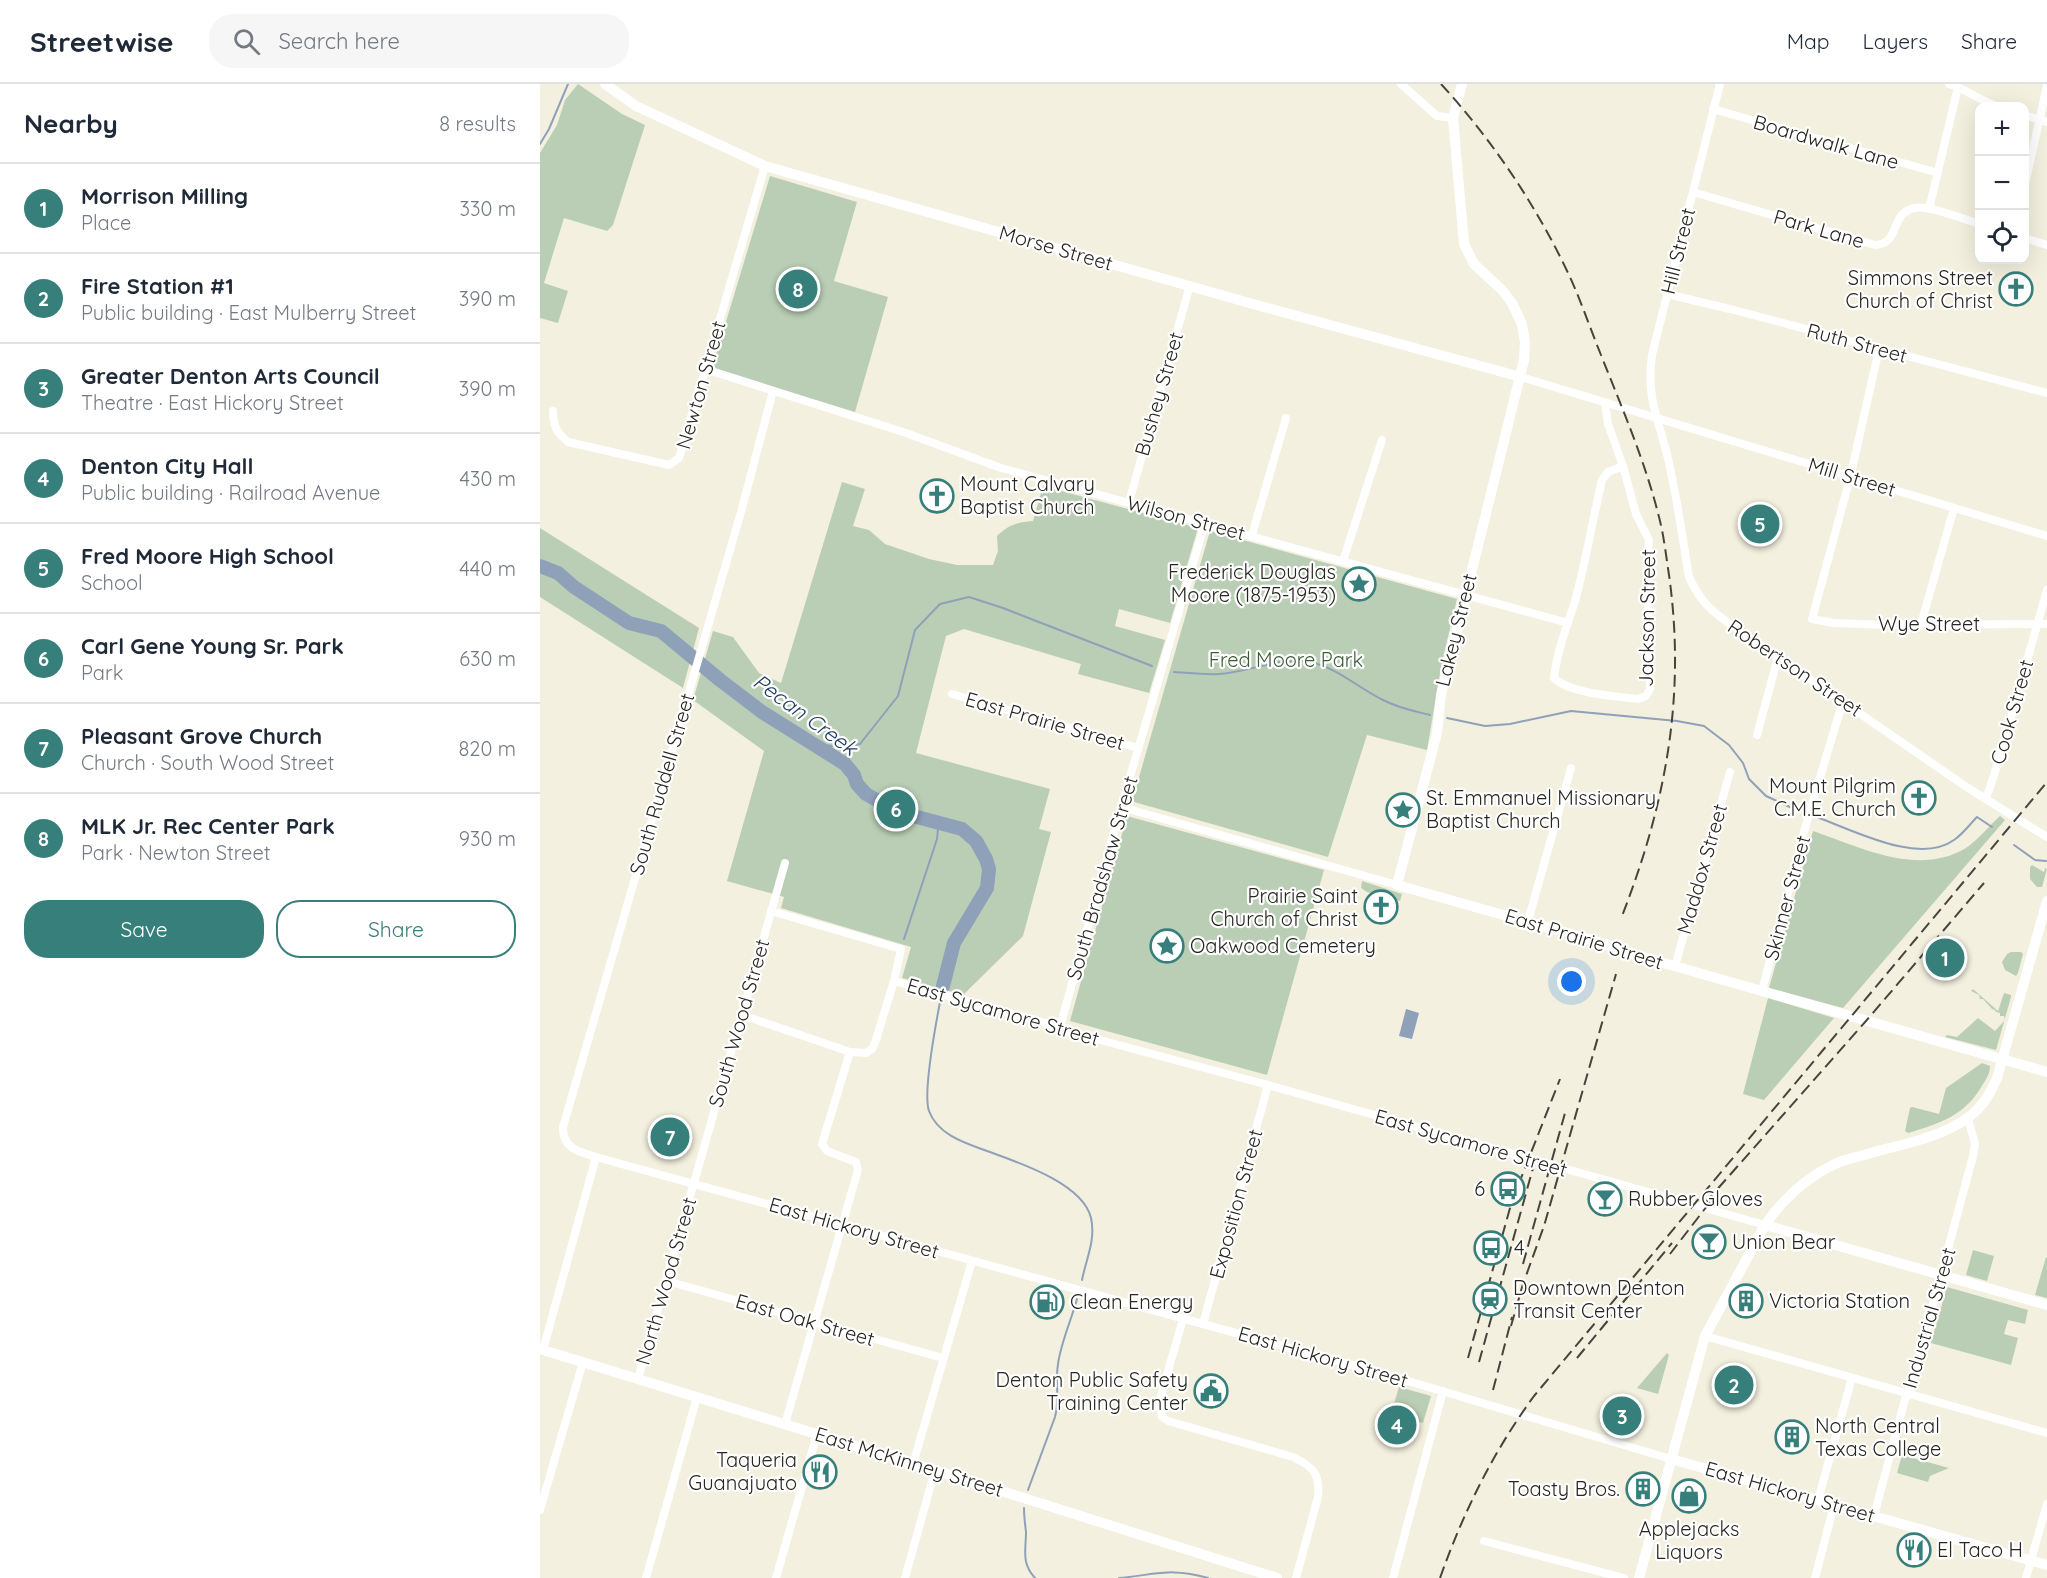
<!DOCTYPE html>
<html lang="en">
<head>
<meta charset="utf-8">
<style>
  :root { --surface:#fff; --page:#f6f6f7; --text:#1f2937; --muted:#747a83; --line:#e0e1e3; --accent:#377f7b }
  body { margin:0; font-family:Quicksand,sans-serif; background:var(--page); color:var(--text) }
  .controls { position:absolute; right:18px; top:18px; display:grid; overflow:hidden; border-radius:12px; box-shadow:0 6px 24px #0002 }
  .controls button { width:54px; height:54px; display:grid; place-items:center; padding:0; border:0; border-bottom:2px solid var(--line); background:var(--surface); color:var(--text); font:30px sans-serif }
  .you { position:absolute; left:1032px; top:898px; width:21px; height:21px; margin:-15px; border:4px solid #fff; border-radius:50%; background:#1a73e8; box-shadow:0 0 0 9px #1a73e833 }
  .badge { display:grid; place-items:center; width:39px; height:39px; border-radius:50%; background:var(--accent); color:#fff; font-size:20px; font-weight:700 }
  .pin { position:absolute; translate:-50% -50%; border:3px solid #fff; box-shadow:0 2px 6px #0006 }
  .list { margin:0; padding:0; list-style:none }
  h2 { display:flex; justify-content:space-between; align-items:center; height:78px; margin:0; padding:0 24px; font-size:26px }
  h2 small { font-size:20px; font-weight:400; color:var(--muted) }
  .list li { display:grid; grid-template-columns:39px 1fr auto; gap:18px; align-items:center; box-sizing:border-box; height:90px; padding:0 24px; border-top:2px solid var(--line) }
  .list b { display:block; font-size:22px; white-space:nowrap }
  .list p { margin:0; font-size:20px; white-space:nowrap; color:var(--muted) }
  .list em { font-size:20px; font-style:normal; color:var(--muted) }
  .actions { display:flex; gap:12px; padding:18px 24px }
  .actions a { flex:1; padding:14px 0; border:2px solid var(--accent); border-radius:24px; text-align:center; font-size:21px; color:var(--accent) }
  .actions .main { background:var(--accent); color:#fff }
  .icon { flex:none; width:33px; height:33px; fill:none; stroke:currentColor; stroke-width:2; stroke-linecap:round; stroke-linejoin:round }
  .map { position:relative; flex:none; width:1507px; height:1494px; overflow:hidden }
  header { display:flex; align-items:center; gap:36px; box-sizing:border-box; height:84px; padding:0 30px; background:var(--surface); border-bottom:2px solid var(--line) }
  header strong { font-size:28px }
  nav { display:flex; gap:33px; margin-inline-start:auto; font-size:21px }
  .search { width:420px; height:54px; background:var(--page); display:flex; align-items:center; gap:15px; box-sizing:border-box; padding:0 21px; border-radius:24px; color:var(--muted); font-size:22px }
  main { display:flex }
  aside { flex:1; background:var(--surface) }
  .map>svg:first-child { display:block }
  .green { fill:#baceb5 }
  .water { fill:#8fa0b9 }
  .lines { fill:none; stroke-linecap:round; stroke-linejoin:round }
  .stream { stroke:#8fa0b9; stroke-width:2 }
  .river { stroke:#8fa0b9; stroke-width:14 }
  .minor { stroke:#fff; stroke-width:8 }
  .tertiary { stroke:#fff; stroke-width:10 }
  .secondary { stroke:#fff; stroke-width:10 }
  .rail { stroke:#46453d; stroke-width:2; stroke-dasharray:12 6; stroke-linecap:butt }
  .labels { text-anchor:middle; stroke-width:4.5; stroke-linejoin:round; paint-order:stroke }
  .street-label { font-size:20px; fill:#272620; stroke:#fff }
  .poi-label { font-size:20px; fill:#272620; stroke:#fff; text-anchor:start }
  .park-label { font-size:20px; fill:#3c5b34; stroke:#fff }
  .water-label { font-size:21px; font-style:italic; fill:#243d62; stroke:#fff }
</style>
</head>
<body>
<header>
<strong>Streetwise</strong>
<div class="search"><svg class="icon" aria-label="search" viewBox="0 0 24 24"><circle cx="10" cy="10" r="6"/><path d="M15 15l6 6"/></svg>Search here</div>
<nav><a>Map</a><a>Layers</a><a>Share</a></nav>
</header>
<main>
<aside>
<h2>Nearby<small>8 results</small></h2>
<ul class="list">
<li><span class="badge">1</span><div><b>Morrison Milling</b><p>Place</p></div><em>330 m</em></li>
<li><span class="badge">2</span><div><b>Fire Station #1</b><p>Public building · East Mulberry Street</p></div><em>390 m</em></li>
<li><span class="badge">3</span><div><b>Greater Denton Arts Council</b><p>Theatre · East Hickory Street</p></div><em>390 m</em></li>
<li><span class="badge">4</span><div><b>Denton City Hall</b><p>Public building · Railroad Avenue</p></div><em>430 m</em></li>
<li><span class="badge">5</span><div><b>Fred Moore High School</b><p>School</p></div><em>440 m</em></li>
<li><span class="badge">6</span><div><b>Carl Gene Young Sr. Park</b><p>Park</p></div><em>630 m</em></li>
<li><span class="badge">7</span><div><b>Pleasant Grove Church</b><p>Church · South Wood Street</p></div><em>820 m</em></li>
<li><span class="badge">8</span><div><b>MLK Jr. Rec Center Park</b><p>Park · Newton Street</p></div><em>930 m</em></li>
</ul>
<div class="actions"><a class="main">Save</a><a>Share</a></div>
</aside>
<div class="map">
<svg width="1507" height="1494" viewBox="0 0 1507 1494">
  <rect width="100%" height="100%" fill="#f3f0df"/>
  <g class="green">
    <path d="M38,0l44,30 23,11 -32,100 -6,6 -43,-13 -20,65 24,8 -10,32 -18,-5v-165l17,-28 8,-25z"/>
    <path d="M230,92l87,26 -23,79 54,16 -33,115 -143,-44z"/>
    <path d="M302,398l23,7 -12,37 16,4 16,14 44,15 28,6h36l5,-14 -1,-15c11,-11 20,-14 36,-15l10,-35 155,42 -28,95 -51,-14 -4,17 50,14 -16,53 -71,-19 3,-10 -117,-35 -18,7 -30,117 134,36 -11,40 12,3 -28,104 -60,59 -61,-17 9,-31 -130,-39 3,-11 -57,-16 37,-130 -71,-51 20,-69 20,6 26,36 22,10z"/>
    <path d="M0,444l159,100 -16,60 -143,-91z"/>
    <path d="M670,447l247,68 -15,63 -15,88 -60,-15 -39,122 -194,-55 -1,-4z"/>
    <path d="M587,732l197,54 -57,205 -197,-54z"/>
    <path d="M1460,732l5,4 -162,188 -74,-20 44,-157c47,16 105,46 153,17 12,-8 23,-22 34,-32z"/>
    <path d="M1492,781l12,7 1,-4 2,1 -5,18h-5l-7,-8v-12z"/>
    <path d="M822,797l40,13 -2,7 -33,-9 -6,-4z"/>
    <path d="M1471,868h10l2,2 -5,19 -2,3 -11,-6 -3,-8 5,-8z"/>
    <path d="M1433,905l25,22 6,-18 7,2v2l-15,53 -51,-13 2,-2 10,2 21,-19 17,13 10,-11 -1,-4h-4v-3l-4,-1 -1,-2 -3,-1 -9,-10h-3l-1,-4 -8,-4z"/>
    <path d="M1228,914l66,20 -70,82 -21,-6z"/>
    <path d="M1442,979l8,3c0,7 -3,12 -7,18 -17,31 -42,39 -75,49l-3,-2 5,-23 2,-1 27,7 7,-26z"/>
    <path d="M1433,1166l21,6 -7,25 -21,-6z"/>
    <path d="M1506,1173l1,1v40l-12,-3z"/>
    <path d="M1407,1203l81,23 -3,14 -17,-4 -4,14 14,4 -7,27 -80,-22z"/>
    <path d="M1127,1269l2,2 -11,39 -21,-6z"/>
    <path d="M859,1303l32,9 -8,27 -32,-9z"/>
    <path d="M1362,1371l47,13 -19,8 -2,6 -31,-9z"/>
  </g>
  <path class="water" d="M866,925l13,4 -7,26 -13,-3z"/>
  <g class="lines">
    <g class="stream">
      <path d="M0,60l9,-15 19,-45"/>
      <path d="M634,588c15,1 31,3 45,2 30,-2 61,-17 91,-12 28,6 48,26 73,38 15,8 31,11 47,15"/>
      <path d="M907,634l38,8 25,-2 61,-13 106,10 27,5 25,19 14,18 6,16 17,17 26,12"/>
      <path d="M273,660l30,3 17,-3 38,-48 17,-66 25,-26 29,-7 34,11 149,58"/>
      <path d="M1279,734c36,13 100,47 135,22 9,-6 16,-16 23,-23l15,10"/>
      <path d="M1474,761l21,15 11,1"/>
      <path d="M364,855l33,-100 1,-11 -2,-5"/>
      <path d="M400,918c-4,21 -17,92 -11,109 9,24 36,32 58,40 30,11 96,32 104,67 5,22 -5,41 -9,62"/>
      <path d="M488,1406l27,-73c5,-18 0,-35 3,-53 3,-22 13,-43 19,-65"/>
      <path d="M484,1424c0,8 1,16 2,24 0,18 -5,31 9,46"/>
      <path d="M579,1494c35,-3 53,-11 89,0"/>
    </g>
    <path class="river" d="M0,482l18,7 16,14 55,36 32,8 59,49 42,32 83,52 9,11 3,9 9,10 18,10 33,13 45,12 14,12 10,18 3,10 -2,19 -33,55 -11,43"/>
    <g class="minor">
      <path d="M861,0l36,32 16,2"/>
      <path d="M1180,0l-68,271c-7,47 10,70 18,113 8,36 13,73 19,109 13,28 24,35 48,52l231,159 79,49"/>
      <path d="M1409,0c17,5 31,17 48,22"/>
      <path d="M1173,25l225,64"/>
      <path d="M1484,31l23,7"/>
      <path d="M1484,105l23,-103"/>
      <path d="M1153,108l182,53c26,-1 14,-31 39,-37 16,-3 49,11 66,16"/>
      <path d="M1389,125l29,-122"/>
      <path d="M1484,154l23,7"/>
      <path d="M1127,210l67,16 313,83"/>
      <path d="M1339,265l-29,129 -38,141 22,4 54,2 159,-1"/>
      <path d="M165,285l201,64 95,35 567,155"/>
      <path d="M981,293l526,159"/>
      <path d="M233,307l-32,121 -178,615c-1,22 17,25 33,30l785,216 290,86"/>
      <path d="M1065,319l3,21 15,42 13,48 13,26 -2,17 3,132 -4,7 -8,3c-24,-3 -67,-5 -84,-21 3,-28 14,-54 22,-80 10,-39 17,-79 26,-118l6,-8 15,-6"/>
      <path d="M13,327c0,15 4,22 15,31l101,23 10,-7 86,-292"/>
      <path d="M589,418l61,-217"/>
      <path d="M712,451l34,-117"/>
      <path d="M803,477l39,-121"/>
      <path d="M1381,540l33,-116"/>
      <path d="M412,610l186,54"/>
      <path d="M1217,651l21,-78"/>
      <path d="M1446,715l12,-36 49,-173"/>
      <path d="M581,723l276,78"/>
      <path d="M988,837l43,-153"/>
      <path d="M1135,882l55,-194"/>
      <path d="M354,897l166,46 14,6 194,52 497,140"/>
      <path d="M1222,907l45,-170 36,-120"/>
      <path d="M202,931l108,37 16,1 6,-4 3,-6 19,-62 7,-32 -130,-38"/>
      <path d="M520,943l61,-220 84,-284"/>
      <path d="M127,1197l276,77"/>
      <path d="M643,1235l-24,83 3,15 6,4 125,36c21,10 27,17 25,40l-22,81"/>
      <path d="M663,1240l65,-239"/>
      <path d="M1165,1252l342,97"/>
      <path d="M3,1266l53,-193"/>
      <path d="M98,1295l147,-516"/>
      <path d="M245,1340l73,-254 -2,-8 -29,-11 -5,-7 28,-92"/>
      <path d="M373,1380l59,-203"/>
      <path d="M1278,1416l34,-122"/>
      <path d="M0,1426l43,-148"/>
      <path d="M1334,1432l31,-117 4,-5 64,-238 2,-12 -7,-25"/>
      <path d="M944,1457l140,37"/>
      <path d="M106,1494l51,-181"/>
      <path d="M236,1494l41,-144"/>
      <path d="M365,1494l30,-108"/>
      <path d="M853,1494l50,-187"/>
      <path d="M1275,1494l19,-73"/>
      <path d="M1486,1494l21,-74"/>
    </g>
    <g class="tertiary">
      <path d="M65,0l31,22 129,60 488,138 268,73"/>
      <path d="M922,0l-9,34 11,126 10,20 28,26 10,13 10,21 3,18 -1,18 -83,335 -4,38 -40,152 206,58 29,11 415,118"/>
      <path d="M1225,1141l282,80"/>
      <path d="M1131,1375l376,106"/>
    </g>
    <g class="secondary">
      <path d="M0,1265l449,138 288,91"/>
      <path d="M1099,1494l66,-242 60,-111c18,-26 39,-46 68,-60 9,-5 21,-7 31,-10 36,-11 87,-18 114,-46 9,-9 14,-20 19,-31l50,-177"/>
    </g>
    <g class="rail">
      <path d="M901,0c52,57 95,121 128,191 12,26 21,53 32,80 21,53 44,106 58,162 5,19 7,39 10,58 17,121 -3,228 -47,341"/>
      <path d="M1166,1118l160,-181 118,-138"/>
      <path d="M1130,1170l44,-57"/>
      <path d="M983,1180l42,-151"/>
      <path d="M971,1242l12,-42 21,-58 72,-252"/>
      <path d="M928,1274l44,-157 48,-122"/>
      <path d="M1037,1274l95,-115"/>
      <path d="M939,1278l54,-194"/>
      <path d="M953,1306l19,-73"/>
      <path d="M900,1494c23,-65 53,-126 94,-182l513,-614"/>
    </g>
  </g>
  <defs>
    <g id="church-ring" transform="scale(1.725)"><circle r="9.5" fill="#fff" stroke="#377f7b" stroke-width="1.5"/><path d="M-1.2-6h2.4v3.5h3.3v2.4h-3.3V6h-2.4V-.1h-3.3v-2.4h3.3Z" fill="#377f7b"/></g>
    <g id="sight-ring" transform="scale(1.725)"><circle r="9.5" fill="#fff" stroke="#377f7b" stroke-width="1.5"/><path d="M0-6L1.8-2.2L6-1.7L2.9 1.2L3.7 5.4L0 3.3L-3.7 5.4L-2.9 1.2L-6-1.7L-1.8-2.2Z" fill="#377f7b"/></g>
    <g id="bus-ring" transform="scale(1.725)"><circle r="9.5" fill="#fff" stroke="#377f7b" stroke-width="1.5"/><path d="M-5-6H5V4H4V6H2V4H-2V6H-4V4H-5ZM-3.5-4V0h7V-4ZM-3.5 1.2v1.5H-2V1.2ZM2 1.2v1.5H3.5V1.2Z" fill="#377f7b"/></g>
    <g id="bar-ring" transform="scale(1.725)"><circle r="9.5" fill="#fff" stroke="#377f7b" stroke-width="1.5"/><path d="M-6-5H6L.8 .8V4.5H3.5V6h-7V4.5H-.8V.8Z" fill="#377f7b"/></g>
    <g id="station-ring" transform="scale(1.725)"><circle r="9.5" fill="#fff" stroke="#377f7b" stroke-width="1.5"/><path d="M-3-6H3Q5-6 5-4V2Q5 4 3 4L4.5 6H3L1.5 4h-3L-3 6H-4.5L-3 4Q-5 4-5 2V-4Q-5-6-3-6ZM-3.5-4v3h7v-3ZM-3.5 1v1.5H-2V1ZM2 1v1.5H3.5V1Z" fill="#377f7b"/></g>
    <g id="building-ring" transform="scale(1.725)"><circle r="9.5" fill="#fff" stroke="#377f7b" stroke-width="1.5"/><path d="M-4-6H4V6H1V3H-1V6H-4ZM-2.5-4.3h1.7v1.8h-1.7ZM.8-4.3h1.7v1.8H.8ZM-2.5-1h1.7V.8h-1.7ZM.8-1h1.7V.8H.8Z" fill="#377f7b"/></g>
    <g id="fuel-ring" transform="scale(1.725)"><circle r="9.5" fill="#fff" stroke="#377f7b" stroke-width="1.5"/><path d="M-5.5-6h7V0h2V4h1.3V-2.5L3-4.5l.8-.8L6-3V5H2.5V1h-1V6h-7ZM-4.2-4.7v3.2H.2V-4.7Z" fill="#377f7b"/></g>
    <g id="civic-ring" transform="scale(1.725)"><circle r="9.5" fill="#fff" stroke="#377f7b" stroke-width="1.5"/><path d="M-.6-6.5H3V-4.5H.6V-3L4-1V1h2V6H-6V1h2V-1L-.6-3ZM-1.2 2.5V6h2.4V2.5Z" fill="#377f7b"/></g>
    <g id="restaurant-ring" transform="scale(1.725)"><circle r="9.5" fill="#fff" stroke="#377f7b" stroke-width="1.5"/><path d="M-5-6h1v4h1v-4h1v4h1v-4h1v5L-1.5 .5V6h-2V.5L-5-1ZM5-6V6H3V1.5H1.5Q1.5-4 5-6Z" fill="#377f7b"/></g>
    <g id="shop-ring" transform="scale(1.725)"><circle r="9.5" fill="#fff" stroke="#377f7b" stroke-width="1.5"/><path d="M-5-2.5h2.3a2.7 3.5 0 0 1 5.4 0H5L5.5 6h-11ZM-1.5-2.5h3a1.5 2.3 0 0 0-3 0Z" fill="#377f7b"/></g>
  </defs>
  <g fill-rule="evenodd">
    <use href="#church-ring" x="1476" y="205"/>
    <use href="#church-ring" x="397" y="412"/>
    <use href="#sight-ring" x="819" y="500"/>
    <use href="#church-ring" x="1379" y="714"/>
    <use href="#sight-ring" x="863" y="726"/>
    <use href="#church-ring" x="841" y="823"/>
    <use href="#sight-ring" x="627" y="862"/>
    <use href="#bus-ring" x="968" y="1105"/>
    <use href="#bar-ring" x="1065" y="1115"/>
    <use href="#bar-ring" x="1169" y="1158"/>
    <use href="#bus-ring" x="951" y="1164"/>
    <use href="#station-ring" x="950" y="1215"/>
    <use href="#building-ring" x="1206" y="1217"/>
    <use href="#fuel-ring" x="507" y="1218"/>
    <use href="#civic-ring" x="671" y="1307"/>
    <use href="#building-ring" x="1252" y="1353"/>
    <use href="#restaurant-ring" x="280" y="1388"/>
    <use href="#building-ring" x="1103" y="1405"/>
    <use href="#shop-ring" x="1149" y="1412"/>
    <use href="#restaurant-ring" x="1374" y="1466"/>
  </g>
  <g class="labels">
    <g class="street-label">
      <text transform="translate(1286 58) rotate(16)" y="7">Boardwalk Lane</text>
      <text transform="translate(1279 145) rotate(16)" y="7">Park Lane</text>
      <text transform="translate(516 164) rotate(16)" y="7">Morse Street</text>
      <text transform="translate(1138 167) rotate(-76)" y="7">Hill Street</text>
      <text transform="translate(1317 259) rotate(15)" y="7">Ruth Street</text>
      <text transform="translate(161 301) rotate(-74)" y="7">Newton Street</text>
      <text transform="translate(619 310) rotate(-74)" y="7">Bushey Street</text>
      <text transform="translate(1312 393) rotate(17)" y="7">Mill Street</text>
      <text transform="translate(646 434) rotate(15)" y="7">Wilson Street</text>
      <text transform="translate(1107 534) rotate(-89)" y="7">Jackson Street</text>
      <text x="1389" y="547">Wye Street</text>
      <text transform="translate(916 546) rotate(-76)" y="7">Lakey Street</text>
      <text transform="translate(1255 584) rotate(34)" y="7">Robertson Street</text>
      <text transform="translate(1472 628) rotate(-74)" y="7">Cook Street</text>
      <text transform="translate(505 637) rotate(16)" y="7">East Prairie Street</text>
      <text transform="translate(122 700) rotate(-74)" y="7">South Ruddell Street</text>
      <text transform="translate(1162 785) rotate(-74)" y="7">Maddox Street</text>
      <text transform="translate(562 794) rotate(-74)" y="7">South Bradshaw Street</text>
      <text transform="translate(1247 814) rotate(-75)" y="7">Skinner Street</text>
      <text transform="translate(1044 855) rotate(17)" y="7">East Prairie Street</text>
      <text transform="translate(463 928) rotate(16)" y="7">East Sycamore Street</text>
      <text transform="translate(199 939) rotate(-74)" y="7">South Wood Street</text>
      <text transform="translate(931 1059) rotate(16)" y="7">East Sycamore Street</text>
      <text transform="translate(696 1120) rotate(-75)" y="7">Exposition Street</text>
      <text transform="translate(314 1144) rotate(16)" y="7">East Hickory Street</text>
      <text transform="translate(126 1197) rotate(-74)" y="7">North Wood Street</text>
      <text transform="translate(1389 1234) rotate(-74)" y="7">Industrial Street</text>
      <text transform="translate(265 1236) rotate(16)" y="7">East Oak Street</text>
      <text transform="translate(783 1273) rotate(16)" y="7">East Hickory Street</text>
      <text transform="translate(369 1378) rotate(17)" y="7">East McKinney Street</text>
      <text transform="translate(1250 1408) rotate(16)" y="7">East Hickory Street</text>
    </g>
    <g class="poi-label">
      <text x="1453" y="201" text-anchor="end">Simmons Street<tspan x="1453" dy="23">Church of Christ</tspan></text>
      <text x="420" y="407">Mount Calvary<tspan x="420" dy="23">Baptist Church</tspan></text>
      <text x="796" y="495" text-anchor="end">Frederick Douglas<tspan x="796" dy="23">Moore (1875-1953)</tspan></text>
      <text x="1356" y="709" text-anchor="end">Mount Pilgrim<tspan x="1356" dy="23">C.M.E. Church</tspan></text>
      <text x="886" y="721">St. Emmanuel Missionary<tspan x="886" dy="23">Baptist Church</tspan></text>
      <text x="818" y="819" text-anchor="end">Prairie Saint<tspan x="818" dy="23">Church of Christ</tspan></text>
      <text x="650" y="869">Oakwood Cemetery</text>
      <text x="945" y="1112" text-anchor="end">6</text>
      <text x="1088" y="1122">Rubber Gloves</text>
      <text x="1192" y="1165">Union Bear</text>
      <text x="974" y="1171">4</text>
      <text x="973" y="1211">Downtown Denton<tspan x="973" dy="23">Transit Center</tspan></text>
      <text x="1229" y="1224">Victoria Station</text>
      <text x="530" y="1225">Clean Energy</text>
      <text x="648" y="1303" text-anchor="end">Denton Public Safety<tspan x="648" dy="23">Training Center</tspan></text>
      <text x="1275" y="1349">North Central<tspan x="1275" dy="23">Texas College</tspan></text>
      <text x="257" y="1383" text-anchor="end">Taqueria<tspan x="257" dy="23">Guanajuato</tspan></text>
      <text x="1080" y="1412" text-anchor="end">Toasty Bros.</text>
      <text x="1149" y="1452" text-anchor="middle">Applejacks<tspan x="1149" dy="23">Liquors</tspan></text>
      <text x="1397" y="1473">El Taco H</text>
    </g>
    <g class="park-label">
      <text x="746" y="583">Fred Moore Park</text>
    </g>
    <g class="water-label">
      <text transform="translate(265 631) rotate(36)" y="7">Pecan Creek</text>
    </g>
  </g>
</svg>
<div class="controls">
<button>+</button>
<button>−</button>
<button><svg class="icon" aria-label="locate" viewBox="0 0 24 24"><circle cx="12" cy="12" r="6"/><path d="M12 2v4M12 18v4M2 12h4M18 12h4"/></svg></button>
</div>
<div class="you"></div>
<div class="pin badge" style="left:1405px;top:874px">1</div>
<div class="pin badge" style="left:1194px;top:1301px">2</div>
<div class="pin badge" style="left:1082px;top:1332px">3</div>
<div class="pin badge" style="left:857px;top:1341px">4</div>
<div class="pin badge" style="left:1220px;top:440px">5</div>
<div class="pin badge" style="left:356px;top:725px">6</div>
<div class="pin badge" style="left:130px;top:1053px">7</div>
<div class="pin badge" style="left:258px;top:205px">8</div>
</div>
</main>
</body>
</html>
